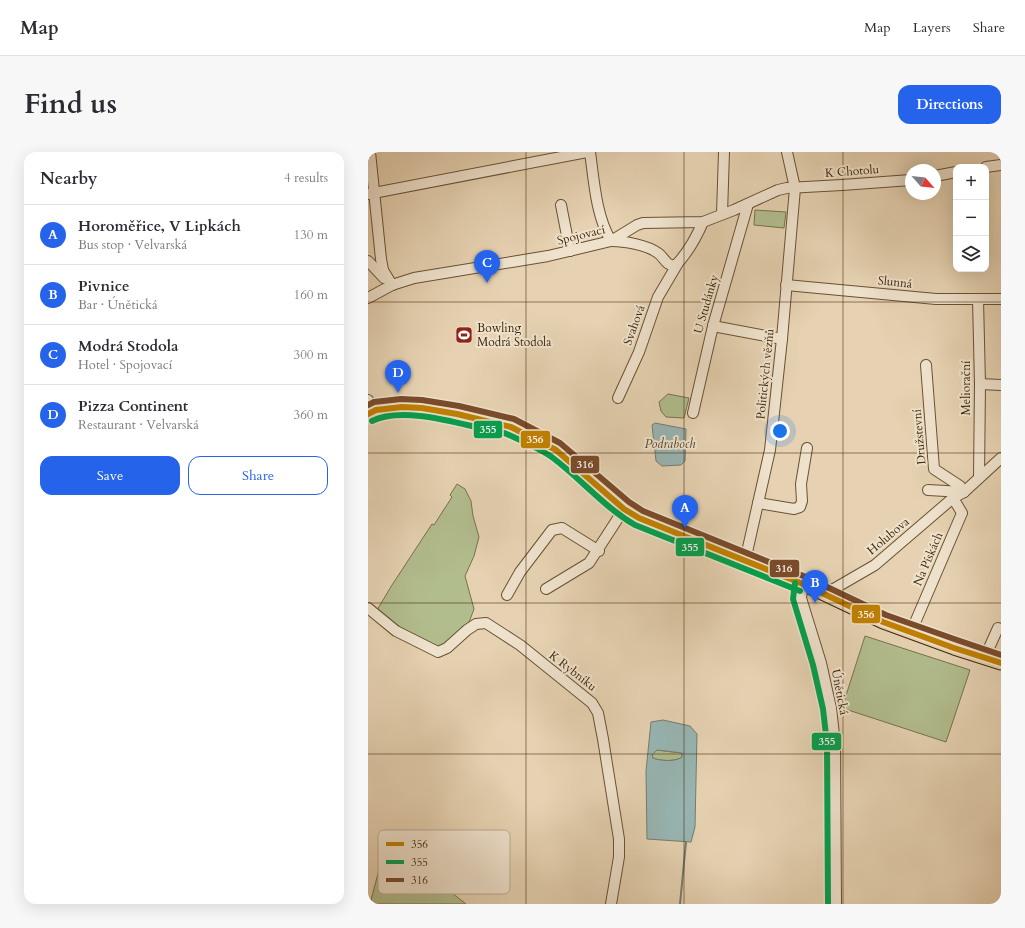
<!DOCTYPE html>
<html lang="en">
<head>
<meta charset="utf-8">
<style>
  :root { --surface:#fff; --page:#f7f7f7; --text:#2b2b33; --muted:#7c7c81; --line:#e1e1e2; --accent:#2563eb }
  body { margin:0; font-family:Cardo,serif; background:var(--page); color:var(--text) }
  .controls { position:absolute; right:12px; top:12px; display:grid; overflow:hidden; border-radius:8px; box-shadow:0 4px 16px #0002 }
  .controls button { width:36px; height:36px; display:grid; place-items:center; padding:0; border:0; border-bottom:1px solid var(--line); background:var(--surface); color:var(--text); font:20px sans-serif }
  .compass { position:absolute; left:537px; top:12px; width:36px; height:36px; border-radius:50%; background:var(--surface); box-shadow:0 4px 16px #0002; rotate:117deg }
  .you { position:absolute; left:412px; top:279px; width:14px; height:14px; margin:-10px; border:3px solid #fff; border-radius:50%; background:#1a73e8; box-shadow:0 0 0 6px #1a73e833 }
  .badge { display:grid; place-items:center; width:26px; height:26px; border-radius:50%; background:var(--accent); color:#fff; font-size:13px; font-weight:700 }
  .pin { position:absolute; translate:-50% -33px; filter:drop-shadow(0 1px 2px #0008) }
  .pin::after { content:''; position:absolute; top:21px; width:14px; height:12px; background:inherit; clip-path:polygon(0 0,100% 0,50% 100%) }
  .list { margin:0; padding:0; list-style:none }
  h2 { display:flex; justify-content:space-between; align-items:center; height:52px; margin:0; padding:0 16px; font-size:17px }
  h2 small { font-size:13px; font-weight:400; color:var(--muted) }
  .list li { display:grid; grid-template-columns:26px 1fr auto; gap:12px; align-items:center; box-sizing:border-box; height:60px; padding:0 16px; border-top:1px solid var(--line) }
  .list b { display:block; font-size:15px; white-space:nowrap }
  .list p { margin:0; font-size:13px; white-space:nowrap; color:var(--muted) }
  .list em { font-size:13px; font-style:normal; color:var(--muted) }
  .actions { display:flex; gap:8px; padding:12px 16px }
  .actions a { flex:1; padding:9px 0; border:1px solid var(--accent); border-radius:12px; text-align:center; font-size:14px; color:var(--accent) }
  .actions .main { background:var(--accent); color:#fff }
  .icon { flex:none; width:22px; height:22px; fill:none; stroke:currentColor; stroke-width:2; stroke-linecap:round; stroke-linejoin:round }
  .map { position:relative; flex:none; width:633px; height:752px; overflow:hidden; border-radius:12px }
  header { display:flex; align-items:center; gap:24px; box-sizing:border-box; height:56px; padding:0 20px; background:var(--surface); border-bottom:1px solid var(--line) }
  header strong { font-size:19px }
  nav { display:flex; gap:22px; margin-inline-start:auto; font-size:14px }
  .intro { display:flex; align-items:center; justify-content:space-between; box-sizing:border-box; height:96px; padding:0 24px }
  h1 { margin:0; font-size:28px }
  .button { padding:10px 18px; border-radius:12px; background:var(--accent); color:#fff; font-size:14px; font-weight:700 }
  main { display:flex; gap:24px; padding:0 24px }
  aside { flex:1; background:var(--surface); border-radius:12px; box-shadow:0 4px 16px #0002 }
  .map>svg:first-child { display:block }
  .green { fill:#b2bd8e; stroke:#78724b }
  .water { fill:#98b6b4; stroke:#747d6f; fill-rule:evenodd }
  .lines { fill:none; stroke-linecap:round; stroke-linejoin:round }
  .stream { stroke:#747d6f; stroke-width:2 }
  .minor-casing { stroke:#695232; stroke-width:12 }
  .major-casing { stroke:#3f2708; stroke-width:15 }
  .minor { stroke:#efe2cd; stroke-width:10 }
  .major { stroke:#e6d2b2; stroke-width:13 }
  .bus-1-casing { stroke:#efe2cd; stroke-width:9 }
  .bus-2-casing { stroke:#efe2cd; stroke-width:9 }
  .bus-3-casing { stroke:#efe2cd; stroke-width:9 }
  .bus-1 { stroke:#c08002; stroke-width:6 }
  .bus-2 { stroke:#03a04d; stroke-width:6 }
  .bus-3 { stroke:#7a4b2a; stroke-width:6 }
  .grid { fill:none; stroke:#3f2708; stroke-width:1; stroke-opacity:0.55 }
  .labels { text-anchor:middle; stroke-width:4; stroke-linejoin:round; paint-order:stroke }
  .street-label { font-size:12px; fill:#3f2708; stroke:#efe2cd }
  .poi-label { font-size:12px; fill:#3f2708; stroke:#efe2cd; text-anchor:start }
  .water-label { font-size:13px; font-style:italic; fill:#554b33; stroke:#efe2cd }
  .key { fill:#efe2cd; stroke:#baaa92; stroke-width:1 }
  .key-label { font-size:11px; fill:#3f2708 }
  .line-badge { stroke:#efe2cd; stroke-width:1.5 }
  .badge-label { font-size:11px; text-anchor:middle; font-weight:bold; fill:#fff }
</style>
</head>
<body>
<header>
<strong>Map</strong>
<nav><a>Map</a><a>Layers</a><a>Share</a></nav>
</header>
<div class="intro"><h1>Find us</h1><a class="button">Directions</a></div>
<main>
<aside>
<h2>Nearby<small>4 results</small></h2>
<ul class="list">
<li><span class="badge">A</span><div><b>Horoměřice, V Lipkách</b><p>Bus stop · Velvarská</p></div><em>130 m</em></li>
<li><span class="badge">B</span><div><b>Pivnice</b><p>Bar · Únětická</p></div><em>160 m</em></li>
<li><span class="badge">C</span><div><b>Modrá Stodola</b><p>Hotel · Spojovací</p></div><em>300 m</em></li>
<li><span class="badge">D</span><div><b>Pizza Continent</b><p>Restaurant · Velvarská</p></div><em>360 m</em></li>
</ul>
<div class="actions"><a class="main">Save</a><a>Share</a></div>
</aside>
<div class="map">
<svg width="633" height="752" viewBox="0 0 633 752">
  <rect width="100%" height="100%" fill="#e6d2b2"/>
  <filter id="stains"><feTurbulence type="fractalNoise" baseFrequency=".005" numOctaves="4"/><feColorMatrix values="0 0 0 0 .2 0 0 0 0 .09 0 0 0 0 .02 0 0 0 .5 -.17"/></filter>
  <radialGradient id="worn" r=".72"><stop offset=".6" stop-color="#630" stop-opacity="0"/><stop offset="1" stop-color="#630" stop-opacity=".3"/></radialGradient>
  <g class="green">
    <path d="M387,58l31,2 -2,16 -30,-3z"/>
    <path d="M300,242l21,4 -5,20 -18,-1 -5,-6 -2,-9z"/>
    <path d="M89,332l8,5 6,12 2,15 6,21 -5,19 -9,20 9,33 -6,16 -30,23 -40,-20 -21,-18 15,-25 40,-61 2,1 18,-28 -2,-2z"/>
    <path d="M497,484l105,34 -24,72 -104,-34z"/>
    <path d="M288,598l26,3v4c-6,5 -22,4 -29,1l-1,-3z"/>
    <path d="M19,687l46,35 19,19 14,11h-96z"/>
  </g>
  <g class="water">
    <path d="M287,271l31,6 -1,32 -4,4 -19,1 -6,-5 -4,-36z"/>
    <path d="M295,568l27,6 7,8 -2,93 -4,15 -44,-3 -1,-68 5,-49zM289,598l25,3v4c-6,5 -22,4 -29,1l-1,-3z"/>
  </g>
  <g class="lines">
    <path class="stream" d="M312,752l6,-62"/>
    <g class="minor-casing">
      <g id="minor">
        <path d="M2,0l11,107 2,11 9,15"/>
        <path d="M222,0c4,29 6,64 21,89"/>
        <path d="M618,15l15,-2"/>
        <path d="M567,24l21,-4"/>
        <path d="M0,42l219,-42"/>
        <path d="M193,53l9,46"/>
        <path d="M354,62l2,-62"/>
        <path d="M243,89c13,0 36,4 47,12 7,5 7,12 17,13 13,-13 21,-28 28,-44"/>
        <path d="M0,109l16,17"/>
        <path d="M418,133l150,14h65"/>
        <path d="M0,146l24,-13 22,-7 134,-22 63,-15 26,-16 6,-2 60,-1 31,-12 44,-20 9,-2 55,-3 69,-5"/>
        <path d="M610,147l2,85 -1,94"/>
        <path d="M345,174l69,13"/>
        <path d="M558,213l8,104 26,17 4,6"/>
        <path d="M612,232l21,1"/>
        <path d="M250,246l21,-46 19,-55 20,-34"/>
        <path d="M0,248l8,10"/>
        <path d="M325,261l20,-87 35,-122"/>
        <path d="M560,338l36,2"/>
        <path d="M390,351l36,6 6,-2 2,-6 -1,-17 6,-36"/>
        <path d="M377,409l25,-111 12,-111 13,-151 -8,-36"/>
        <path d="M435,432l-2,14 20,65 10,45 4,36 1,160"/>
        <path d="M178,437l43,-26 35,-54"/>
        <path d="M457,442l50,-29 78,-67 11,-6 37,-34"/>
        <path d="M139,443l13,-23 32,-42 10,-2 37,23"/>
        <path d="M0,456l28,23 42,21 9,-4 20,-18 9,-6 10,-1 34,22 72,58 6,10 5,26 16,100v18l-8,47"/>
        <path d="M543,480l51,-119 -9,-15"/>
        <path d="M617,505l13,-29"/>
      </g>
    </g>
    <g class="major-casing">
      <path id="major" d="M0,262l8,-4 26,-3 20,1 35,6 54,13 45,23 68,59 15,9 164,66 80,38 71,26 47,15"/>
    </g>
    <use href="#minor" class="minor"/>
    <use href="#major" class="major"/>
    <g class="bus-1-casing">
      <path id="bus-1" d="M0,262l8,-4 26,-3 20,1 35,6 54,13 45,23 68,59 15,9 164,66 80,38 71,26 47,15"/>
    </g>
    <g class="bus-2-casing">
      <g id="bus-2">
        <path d="M4,269c28,-14 78,0 108,7 9,2 20,3 29,7 11,5 35,16 44,23 28,21 51,49 82,67l165,66"/>
        <path d="M427,431l-2,16 20,66 10,44 4,35 1,160"/>
      </g>
    </g>
    <g class="bus-3-casing">
      <path id="bus-3" d="M0,253l6,-3 27,-3 21,1 37,6 55,13 46,24 69,59 14,9 163,66 80,38 71,25 44,15"/>
    </g>
    <use href="#bus-1" class="bus-1"/>
    <use href="#bus-2" class="bus-2"/>
    <use href="#bus-3" class="bus-3"/>
  </g>
  <path class="grid" d="M158,0v752M316,0v752M475,0v752M0,150h633M0,301h633M0,451h633M0,602h633"/>
  <defs>
    <g id="stadium-square" transform="scale(0.9)"><rect x="-9" y="-9" width="18" height="18" rx="4" fill="#8f2418" stroke="#efe2cd"/><path d="M0-5a6.5 5 0 1 0 0 10a6.5 5 0 1 0 0-10ZM-3.5-1.8h7v3.6h-7Z" fill="#fff"/></g>
  </defs>
  <g fill-rule="evenodd">
    <use href="#stadium-square" x="96" y="183"/>
  </g>
  <g class="labels">
    <g class="street-label">
      <text transform="translate(484 19) rotate(-4)" y="4">K Chotolu</text>
      <text transform="translate(213 83) rotate(-14)" y="4">Spojovací</text>
      <text transform="translate(527 130) rotate(6)" y="4">Slunná</text>
      <text transform="translate(338 152) rotate(-74)" y="4">U Studánky</text>
      <text transform="translate(266 173) rotate(-70)" y="4">Svahová</text>
      <text transform="translate(397 222) rotate(-84)" y="4">Politických vězňů</text>
      <text transform="translate(598 236) rotate(-90)" y="4">Meliorační</text>
      <text transform="translate(551 285) rotate(-95)" y="4">Družstevní</text>
      <text transform="translate(520 384) rotate(-40)" y="4">Holubova</text>
      <text transform="translate(560 407) rotate(-67)" y="4">Na Pískách</text>
      <text transform="translate(205 519) rotate(38)" y="4">K Rybníku</text>
      <text transform="translate(472 540) rotate(79)" y="4">Únětická</text>
    </g>
    <g class="poi-label">
      <text x="109" y="180">Bowling<tspan x="109" dy="14">Modrá Stodola</tspan></text>
    </g>
    <g class="water-label">
      <text x="302" y="296">Podraboch</text>
    </g>
  </g>
  <rect x="10" y="678" width="132" height="64" rx="6" class="key"/>
  <rect x="18" y="690" width="18" height="4" fill="#c08002"/>
  <rect x="18" y="708" width="18" height="4" fill="#03a04d"/>
  <rect x="18" y="726" width="18" height="4" fill="#7a4b2a"/>
  <g class="key-label">
    <text x="43" y="696">356</text>
    <text x="43" y="714">355</text>
    <text x="43" y="732">316</text>
  </g>
  <g class="line-badge">
    <rect x="105" y="268" width="30" height="19" rx="4" fill="#03a04d"/>
    <rect x="152" y="278" width="31" height="19" rx="4" fill="#c08002"/>
    <rect x="202" y="303" width="30" height="19" rx="4" fill="#7a4b2a"/>
    <rect x="307" y="385" width="30" height="20" rx="4" fill="#03a04d"/>
    <rect x="401" y="407" width="31" height="19" rx="4" fill="#7a4b2a"/>
    <rect x="483" y="452" width="30" height="20" rx="4" fill="#c08002"/>
    <rect x="443" y="580" width="31" height="19" rx="4" fill="#03a04d"/>
  </g>
  <g class="badge-label">
    <text x="120" y="281">355</text>
    <text x="167" y="291">356</text>
    <text x="217" y="316">316</text>
    <text x="322" y="399">355</text>
    <text x="416" y="420">316</text>
    <text x="498" y="466">356</text>
    <text x="459" y="593">355</text>
  </g>
  <rect width="100%" height="100%" filter="url(#stains)"/>
  <rect width="100%" height="100%" fill="url(#worn)"/>
</svg>
<div class="controls">
<button>+</button>
<button>−</button>
<button><svg class="icon" aria-label="layers" viewBox="0 0 24 24"><path d="M12 4l9 5-9 5-9-5zM3 14l9 5 9-5"/></svg></button>
</div>
<svg class="compass" viewBox="-18 -18 36 36"><path d="M0-13l5 13h-10z" fill="#e53935"/><path d="M0 13l5-13h-10z" fill="#7c7c81"/></svg>
<div class="you"></div>
<div class="pin badge" style="left:317px;top:376px">A</div>
<div class="pin badge" style="left:447px;top:451px">B</div>
<div class="pin badge" style="left:119px;top:131px">C</div>
<div class="pin badge" style="left:30px;top:241px">D</div>
</div>
</main>
</body>
</html>
